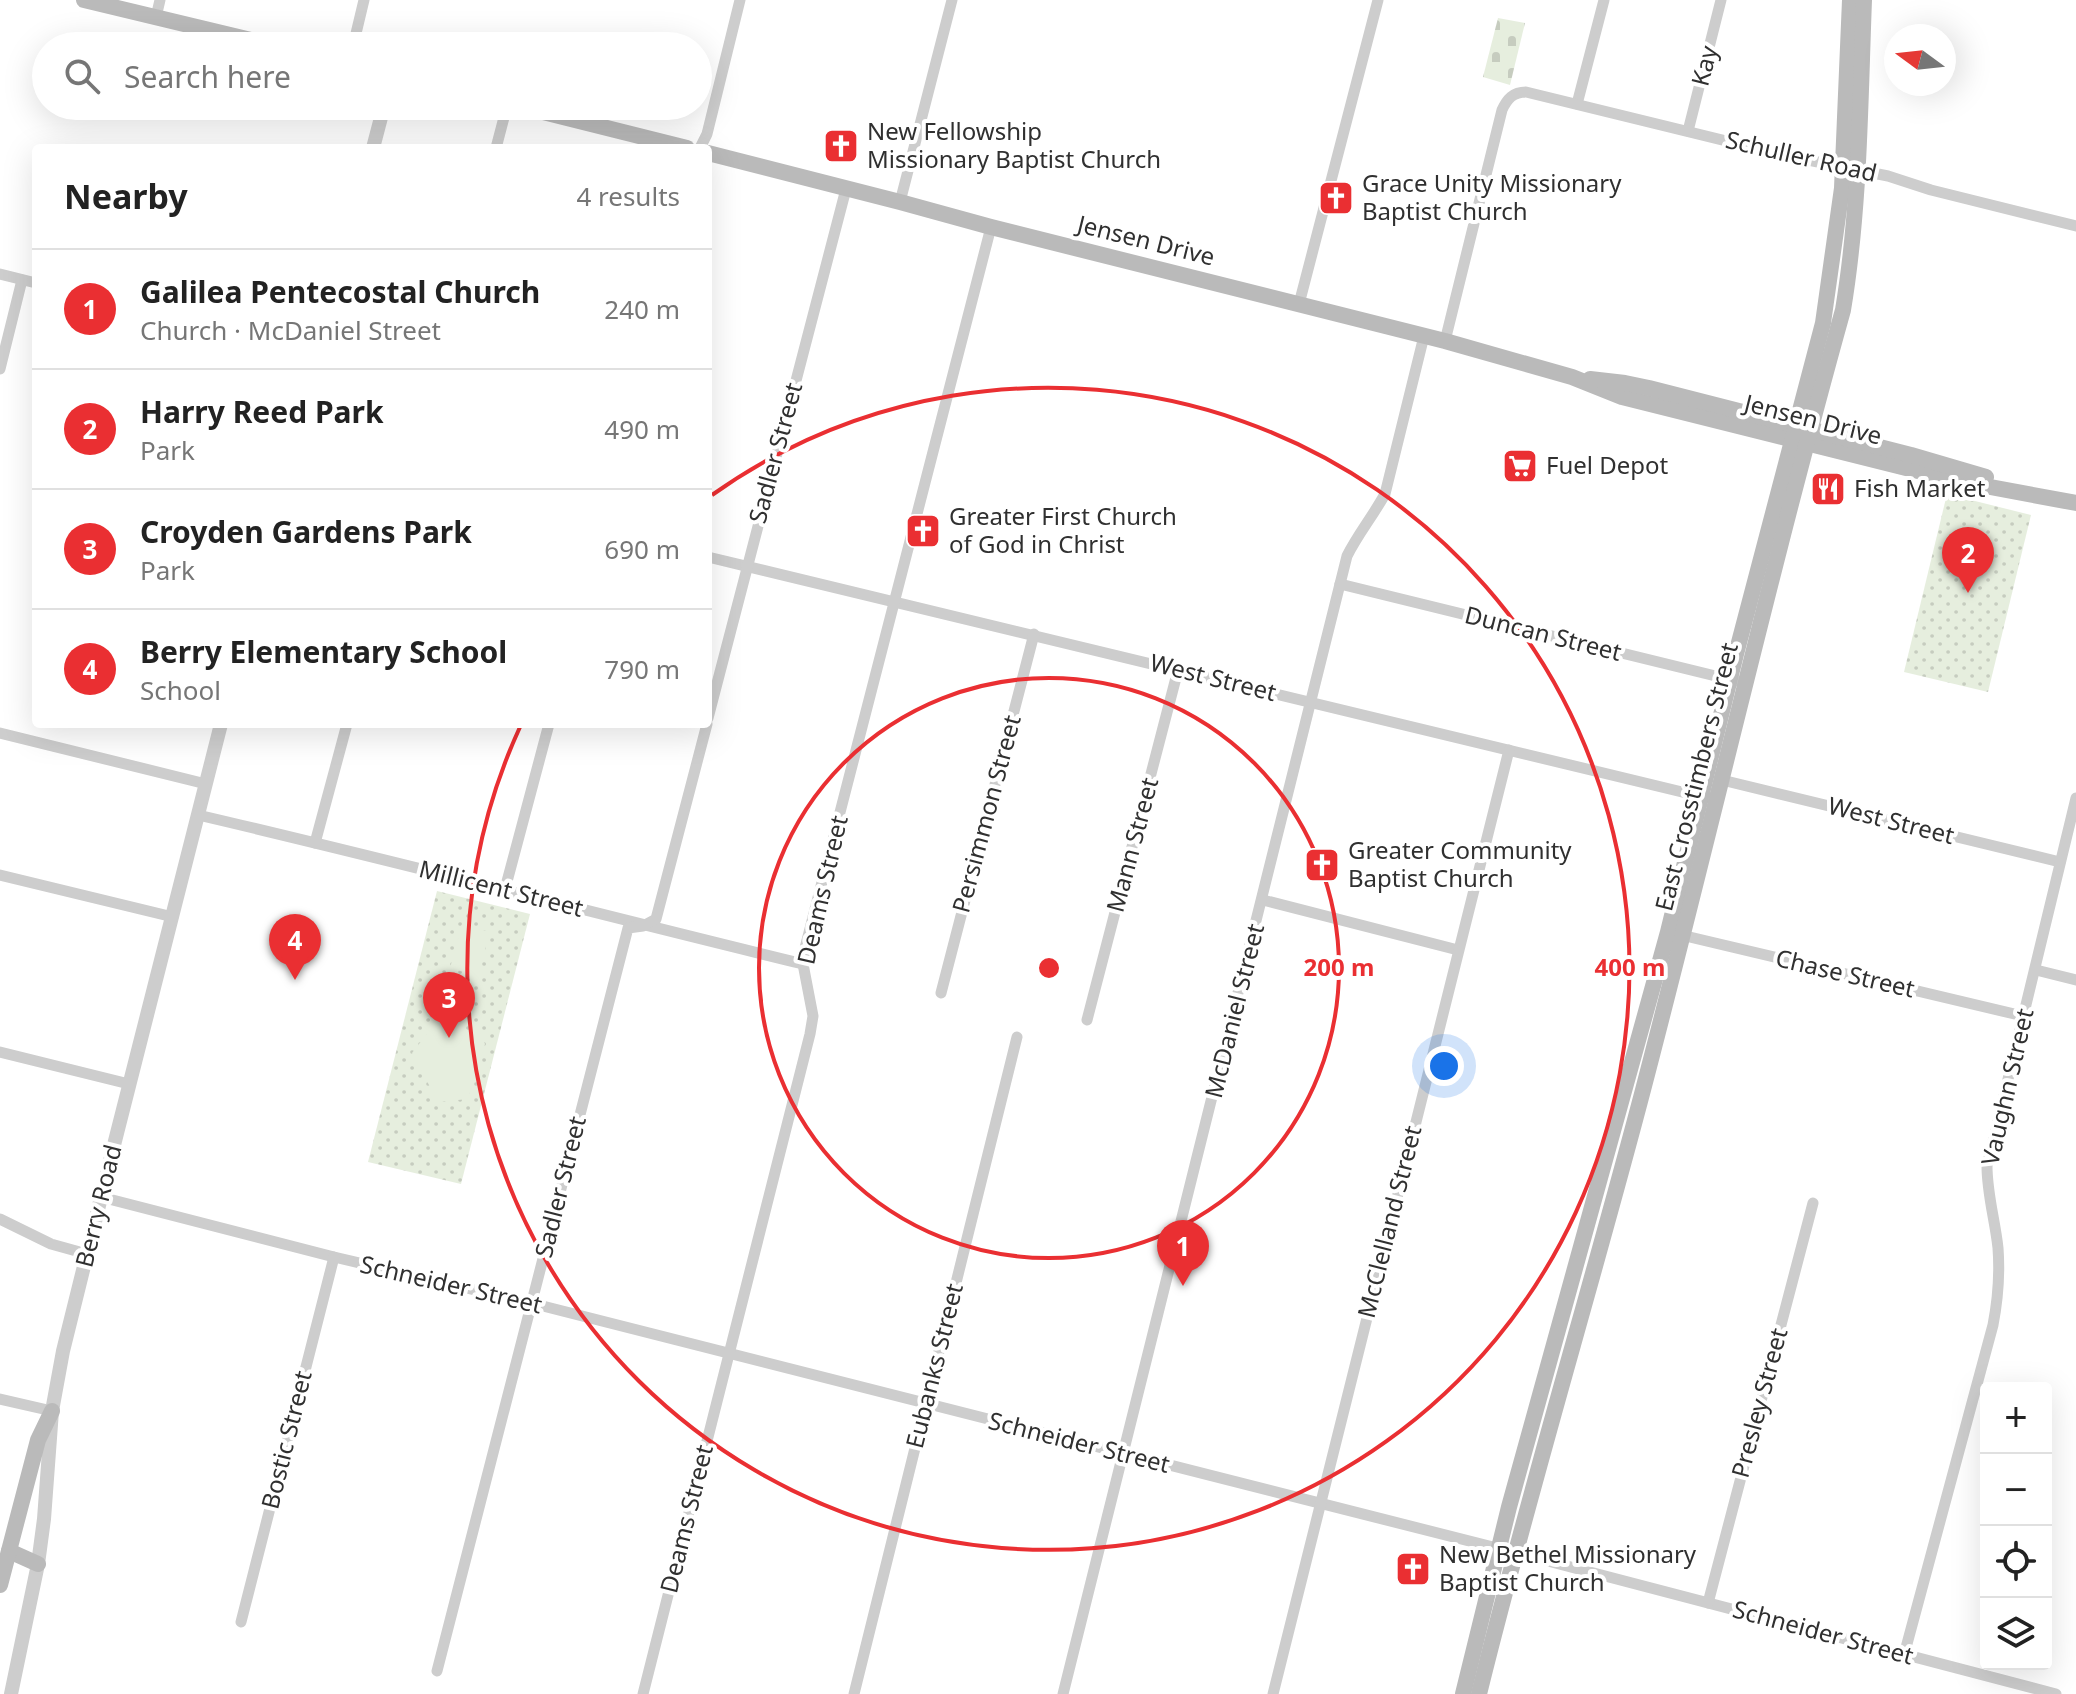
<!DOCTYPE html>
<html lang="en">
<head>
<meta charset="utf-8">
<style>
  :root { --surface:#fff; --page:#f6f6f6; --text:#222; --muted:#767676; --line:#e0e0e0; --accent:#ea2f32 }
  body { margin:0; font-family:"Noto Sans",sans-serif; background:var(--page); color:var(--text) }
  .controls { position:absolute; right:24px; bottom:24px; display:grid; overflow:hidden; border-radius:8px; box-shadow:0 8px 32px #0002 }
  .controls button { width:72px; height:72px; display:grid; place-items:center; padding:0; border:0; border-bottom:2px solid var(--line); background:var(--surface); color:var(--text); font:40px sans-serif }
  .compass { position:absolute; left:1884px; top:24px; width:72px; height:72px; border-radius:50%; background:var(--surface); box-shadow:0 8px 32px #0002; rotate:285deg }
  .you { position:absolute; left:1444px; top:1066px; width:28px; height:28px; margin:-20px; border:6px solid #fff; border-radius:50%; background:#1a73e8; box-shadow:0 0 0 12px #1a73e833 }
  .badge { display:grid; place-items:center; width:52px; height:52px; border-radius:50%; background:var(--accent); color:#fff; font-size:26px; font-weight:700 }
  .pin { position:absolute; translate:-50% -66px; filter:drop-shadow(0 2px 4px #0008) }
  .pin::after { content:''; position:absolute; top:42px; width:28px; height:24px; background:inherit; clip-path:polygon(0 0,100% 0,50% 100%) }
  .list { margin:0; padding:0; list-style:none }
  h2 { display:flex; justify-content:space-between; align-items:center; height:104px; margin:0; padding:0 32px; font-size:34px }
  h2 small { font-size:26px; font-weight:400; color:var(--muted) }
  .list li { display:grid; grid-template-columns:52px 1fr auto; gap:24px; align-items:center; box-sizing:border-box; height:120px; padding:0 32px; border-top:2px solid var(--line) }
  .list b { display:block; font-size:30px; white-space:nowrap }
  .list p { margin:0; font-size:26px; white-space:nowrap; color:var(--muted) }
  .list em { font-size:26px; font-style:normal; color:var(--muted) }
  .icon { flex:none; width:44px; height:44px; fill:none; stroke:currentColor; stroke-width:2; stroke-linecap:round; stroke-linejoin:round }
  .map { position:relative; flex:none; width:2076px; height:1694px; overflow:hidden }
  .search { position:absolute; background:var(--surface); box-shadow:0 8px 32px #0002; left:32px; top:32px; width:680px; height:88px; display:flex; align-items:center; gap:20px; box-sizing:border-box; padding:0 28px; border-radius:44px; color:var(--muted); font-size:30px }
  .panel { position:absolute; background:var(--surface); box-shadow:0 8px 32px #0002; left:32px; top:144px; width:680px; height:584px; border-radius:8px }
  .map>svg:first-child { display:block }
  .grass { fill:url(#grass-dots) }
  .cemetery { fill:url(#cemetery-stones) }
  .garden { fill:#e6eede }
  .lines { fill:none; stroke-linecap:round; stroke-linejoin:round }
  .minor { stroke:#cdcdcd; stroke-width:11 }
  .tertiary { stroke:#cdcdcd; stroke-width:14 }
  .secondary { stroke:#bababa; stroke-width:16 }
  .ring { fill:none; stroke:#ea2f32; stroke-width:4 }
  .labels { text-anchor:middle; stroke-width:8; stroke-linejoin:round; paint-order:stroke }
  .street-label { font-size:24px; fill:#303030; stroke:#fff }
  .poi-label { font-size:24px; fill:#303030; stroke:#fff; text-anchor:start }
  .centre { fill:#ea2f32; stroke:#fff; stroke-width:4 }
  .ring-label { font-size:24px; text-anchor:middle; font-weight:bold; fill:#ea2f32; stroke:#fff; stroke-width:8; stroke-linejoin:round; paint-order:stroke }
</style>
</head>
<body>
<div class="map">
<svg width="2076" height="1694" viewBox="0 0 2076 1694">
  <defs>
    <pattern id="grass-dots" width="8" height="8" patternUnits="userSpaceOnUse" patternTransform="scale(2)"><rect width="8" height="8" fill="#e6eede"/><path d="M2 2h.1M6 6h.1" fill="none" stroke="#c6ccbf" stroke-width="1.8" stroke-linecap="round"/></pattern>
    <pattern id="cemetery-stones" width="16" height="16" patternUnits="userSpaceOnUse" patternTransform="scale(2)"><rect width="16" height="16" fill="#e6eede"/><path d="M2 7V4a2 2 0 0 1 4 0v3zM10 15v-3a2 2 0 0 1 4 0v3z" fill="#c6ccbf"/></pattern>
  </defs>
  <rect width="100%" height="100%" fill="#fff"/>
  <g class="grass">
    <path d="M1947,494l84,21 -43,177 -84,-20z"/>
    <path d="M437,891l93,23 -69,270 -93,-22z"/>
  </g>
  <path class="cemetery" d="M1498,18l27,5 -15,62 -27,-8z"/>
  <g class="garden">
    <path d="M462,924l28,8 -12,44 -28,-8z"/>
    <path d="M436,1022l44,11 5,11 -17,55 -30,3 -26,-49z"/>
  </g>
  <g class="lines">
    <g class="minor">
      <path d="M156,17l4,-17"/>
      <path d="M353,46l11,-46"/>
      <path d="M1577,104l27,-104"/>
      <path d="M1688,131l33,-131"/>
      <path d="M496,148l11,-42"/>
      <path d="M700,148l7,-14 33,-134"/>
      <path d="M900,202l52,-202"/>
      <path d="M0,274l36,9"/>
      <path d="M1299,304l79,-304"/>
      <path d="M1445,341l57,-231c5,-11 11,-18 24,-18l262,64 100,20 43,14 145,36"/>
      <path d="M0,369l22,-89"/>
      <path d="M708,557l999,241"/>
      <path d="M1340,584l396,97"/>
      <path d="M708,718l138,-529"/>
      <path d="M0,733l206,51"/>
      <path d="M1722,780l338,82"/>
      <path d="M198,815c202,47 403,100 605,149"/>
      <path d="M315,843l32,-119"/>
      <path d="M0,875l173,42"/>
      <path d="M505,889l44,-165"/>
      <path d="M1263,900l195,50"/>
      <path d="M1677,934l346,82"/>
      <path d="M2036,970l40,10"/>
      <path d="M941,993l93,-359"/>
      <path d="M1087,1020l91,-350"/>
      <path d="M0,1052l129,32"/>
      <path d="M101,1197l233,60 197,46 1013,257 512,134"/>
      <path d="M0,1219l51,25 36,10"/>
      <path d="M0,1399l52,12"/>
      <path d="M1708,1603l105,-400"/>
      <path d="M241,1622l93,-365"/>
      <path d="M1904,1655l89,-330c5,-26 7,-50 5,-77 -3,-28 -11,-54 -11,-82l89,-368"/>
      <path d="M437,1671l191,-743 15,-2 13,-7 51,-195"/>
      <path d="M643,1694l167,-660 3,-18 -10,-52 2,-16 186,-721"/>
      <path d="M854,1694l163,-657"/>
      <path d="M1063,1694l284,-1138c11,-22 26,-40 38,-62l39,-158"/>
      <path d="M1273,1694l236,-944"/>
    </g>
    <g class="tertiary">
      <path d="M373,148l11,-42"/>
      <path d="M11,1694l27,-130 6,-45 8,-108 11,-60 51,-206 107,-421"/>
    </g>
    <g class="secondary">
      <path d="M84,0l192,46"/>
      <path d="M519,106l168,42"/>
      <path d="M708,153l192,49 91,25 454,114 127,36 50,20 336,84 118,22"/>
      <path d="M1590,379l35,4 24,5 262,67 75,22"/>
      <path d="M9,1551l29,13"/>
      <path d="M0,1585l38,-145 14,-29"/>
      <path d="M1463,1694l46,-187 159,-575 68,-278 87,-331 19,-135 8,-188"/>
      <path d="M1479,1694c50,-203 111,-402 164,-604 68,-260 128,-522 200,-780 17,-102 17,-207 21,-310"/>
    </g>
  </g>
  <g class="ring">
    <circle cx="1049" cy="968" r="290"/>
    <path d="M712 495A581 581 0 1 1 520 727"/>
  </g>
  <defs>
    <g id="church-square" transform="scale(1.8)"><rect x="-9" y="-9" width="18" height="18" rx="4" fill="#ea2f32" stroke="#fff"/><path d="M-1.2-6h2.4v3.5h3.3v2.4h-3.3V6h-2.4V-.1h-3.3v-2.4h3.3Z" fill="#fff"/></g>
    <g id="supermarket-square" transform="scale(1.8)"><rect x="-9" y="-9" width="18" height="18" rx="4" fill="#ea2f32" stroke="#fff"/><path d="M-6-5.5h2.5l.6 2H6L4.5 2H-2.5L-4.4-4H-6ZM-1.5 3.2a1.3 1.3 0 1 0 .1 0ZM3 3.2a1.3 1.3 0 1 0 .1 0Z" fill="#fff"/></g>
    <g id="restaurant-square" transform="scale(1.8)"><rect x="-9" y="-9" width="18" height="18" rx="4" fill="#ea2f32" stroke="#fff"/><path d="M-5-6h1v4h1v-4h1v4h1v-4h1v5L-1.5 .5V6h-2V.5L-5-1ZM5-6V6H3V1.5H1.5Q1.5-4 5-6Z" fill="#fff"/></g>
  </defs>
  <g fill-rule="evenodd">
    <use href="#church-square" x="841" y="146"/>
    <use href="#church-square" x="1336" y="198"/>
    <use href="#supermarket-square" x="1520" y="466"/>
    <use href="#restaurant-square" x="1828" y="489"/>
    <use href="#church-square" x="923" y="531"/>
    <use href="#church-square" x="1322" y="865"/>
    <use href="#church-square" x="1413" y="1569"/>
  </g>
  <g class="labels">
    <g class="street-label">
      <text transform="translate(1705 66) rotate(-76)" y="8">Kay</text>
      <text transform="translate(1801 157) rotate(13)" y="8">Schuller Road</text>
      <text transform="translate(1146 241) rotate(14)" y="8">Jensen Drive</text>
      <text transform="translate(1813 420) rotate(14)" y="8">Jensen Drive</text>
      <text transform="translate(776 453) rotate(-75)" y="8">Sadler Street</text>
      <text transform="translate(1543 634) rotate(14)" y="8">Duncan Street</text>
      <text transform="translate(1213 678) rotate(14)" y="8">West Street</text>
      <text transform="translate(1697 777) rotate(-76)" y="8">East Crosstimbers Street</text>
      <text transform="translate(987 814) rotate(-75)" y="8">Persimmon Street</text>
      <text transform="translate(1891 821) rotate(14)" y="8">West Street</text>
      <text transform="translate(1133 845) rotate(-75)" y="8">Mann Street</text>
      <text transform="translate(501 889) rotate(14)" y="8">Millicent Street</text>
      <text transform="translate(823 890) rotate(-77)" y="8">Deams Street</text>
      <text transform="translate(1845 974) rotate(13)" y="8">Chase Street</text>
      <text transform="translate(1235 1011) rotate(-76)" y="8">McDaniel Street</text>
      <text transform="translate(2008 1087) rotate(-77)" y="8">Vaughn Street</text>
      <text transform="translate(561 1187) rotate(-76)" y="8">Sadler Street</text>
      <text transform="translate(99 1206) rotate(-76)" y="8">Berry Road</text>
      <text transform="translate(1390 1222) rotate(-76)" y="8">McClelland Street</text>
      <text transform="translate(451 1285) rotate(13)" y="8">Schneider Street</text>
      <text transform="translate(935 1366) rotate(-76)" y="8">Eubanks Street</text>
      <text transform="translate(1760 1403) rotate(-75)" y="8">Presley Street</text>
      <text transform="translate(287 1440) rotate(-76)" y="8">Bostic Street</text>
      <text transform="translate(1079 1443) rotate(14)" y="8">Schneider Street</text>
      <text transform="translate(687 1519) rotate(-76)" y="8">Deams Street</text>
      <text transform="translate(1823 1633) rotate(15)" y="8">Schneider Street</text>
    </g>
    <g class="poi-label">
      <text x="867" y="140">New Fellowship<tspan x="867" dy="28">Missionary Baptist Church</tspan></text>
      <text x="1362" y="192">Grace Unity Missionary<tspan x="1362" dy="28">Baptist Church</tspan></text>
      <text x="1546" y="474">Fuel Depot</text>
      <text x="1854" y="497">Fish Market</text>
      <text x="949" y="525">Greater First Church<tspan x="949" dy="28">of God in Christ</tspan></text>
      <text x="1348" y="859">Greater Community<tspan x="1348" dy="28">Baptist Church</tspan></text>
      <text x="1439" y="1563">New Bethel Missionary<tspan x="1439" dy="28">Baptist Church</tspan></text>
    </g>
  </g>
  <circle cx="1049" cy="968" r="12" class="centre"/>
  <g class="ring-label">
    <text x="1339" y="976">200 m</text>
    <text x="1630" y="976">400 m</text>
  </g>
</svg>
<div class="controls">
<button>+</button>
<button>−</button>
<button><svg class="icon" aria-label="locate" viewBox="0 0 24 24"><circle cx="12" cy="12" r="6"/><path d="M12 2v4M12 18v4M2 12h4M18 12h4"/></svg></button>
<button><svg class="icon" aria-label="layers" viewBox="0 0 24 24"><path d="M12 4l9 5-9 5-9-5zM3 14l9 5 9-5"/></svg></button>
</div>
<svg class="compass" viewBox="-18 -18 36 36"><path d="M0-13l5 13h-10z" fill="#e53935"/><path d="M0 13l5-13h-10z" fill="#767676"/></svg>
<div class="you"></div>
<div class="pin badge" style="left:1183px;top:1286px">1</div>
<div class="pin badge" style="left:1968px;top:593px">2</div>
<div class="pin badge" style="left:449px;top:1038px">3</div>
<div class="pin badge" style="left:295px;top:980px">4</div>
<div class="search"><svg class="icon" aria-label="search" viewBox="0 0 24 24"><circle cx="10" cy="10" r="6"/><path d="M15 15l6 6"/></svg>Search here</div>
<section class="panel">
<h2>Nearby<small>4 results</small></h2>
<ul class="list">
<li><span class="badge">1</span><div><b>Galilea Pentecostal Church</b><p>Church · McDaniel Street</p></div><em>240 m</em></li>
<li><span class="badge">2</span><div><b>Harry Reed Park</b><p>Park</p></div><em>490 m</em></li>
<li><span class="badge">3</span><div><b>Croyden Gardens Park</b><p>Park</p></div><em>690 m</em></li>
<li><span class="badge">4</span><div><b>Berry Elementary School</b><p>School</p></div><em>790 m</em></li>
</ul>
</section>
</div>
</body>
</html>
